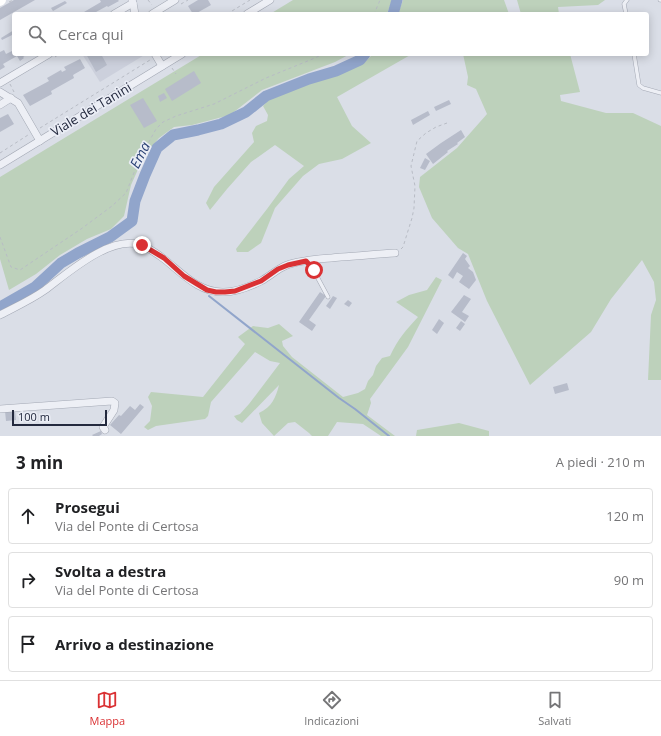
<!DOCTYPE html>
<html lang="it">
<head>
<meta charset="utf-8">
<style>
  :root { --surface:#fff; --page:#f6f6f6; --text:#202124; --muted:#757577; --line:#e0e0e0; --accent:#da3133 }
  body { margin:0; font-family:"Open Sans",sans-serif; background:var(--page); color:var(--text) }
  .scale { position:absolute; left:12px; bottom:10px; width:95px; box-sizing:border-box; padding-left:4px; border:2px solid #23293e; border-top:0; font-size:11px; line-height:14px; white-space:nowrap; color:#23293e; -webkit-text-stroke:3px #eaedf5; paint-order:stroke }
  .stop { position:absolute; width:12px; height:12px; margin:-9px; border:3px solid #da3133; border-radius:50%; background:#fff }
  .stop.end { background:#da3133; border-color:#fff; box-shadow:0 1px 4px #0008 }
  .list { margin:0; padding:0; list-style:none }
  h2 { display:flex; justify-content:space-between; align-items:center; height:52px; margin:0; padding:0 16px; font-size:17px }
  h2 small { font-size:13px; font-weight:400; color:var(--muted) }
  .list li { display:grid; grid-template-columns:26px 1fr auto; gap:12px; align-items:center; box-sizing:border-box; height:56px; margin:0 8px 8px; padding:0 8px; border:1px solid var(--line); border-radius:4px }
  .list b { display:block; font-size:15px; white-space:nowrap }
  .list p { margin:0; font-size:13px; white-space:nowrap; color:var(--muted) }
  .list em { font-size:13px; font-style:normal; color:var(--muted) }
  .icon { flex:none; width:22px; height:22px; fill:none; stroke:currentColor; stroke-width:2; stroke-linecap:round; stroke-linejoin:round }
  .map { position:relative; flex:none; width:661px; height:436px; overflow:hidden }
  .search { position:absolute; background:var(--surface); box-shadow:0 2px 10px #0003; left:12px; right:12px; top:12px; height:44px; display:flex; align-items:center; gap:10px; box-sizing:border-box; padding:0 14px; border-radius:4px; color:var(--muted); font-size:15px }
  .sheet { height:244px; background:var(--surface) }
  nav { display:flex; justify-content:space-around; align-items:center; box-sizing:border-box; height:56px; border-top:1px solid var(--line); background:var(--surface); font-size:11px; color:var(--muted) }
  nav a { display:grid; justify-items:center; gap:2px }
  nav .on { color:var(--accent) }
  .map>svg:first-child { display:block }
  .built { fill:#ccd0dc }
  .green { fill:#bdd1bb }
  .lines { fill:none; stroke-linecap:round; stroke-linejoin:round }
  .stream { stroke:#91a5cb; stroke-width:2 }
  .river { stroke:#91a5cb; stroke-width:11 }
  .building { fill:#b7bcca }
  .service-casing { stroke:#a3a8b4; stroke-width:4.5 }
  .minor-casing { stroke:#a3a8b4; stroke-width:8 }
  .path { stroke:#b8bcc5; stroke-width:1; stroke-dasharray:3 3; stroke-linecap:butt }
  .service { stroke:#edeff5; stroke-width:3.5 }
  .minor { stroke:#edeff5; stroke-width:7 }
  .secondary { stroke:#fff; stroke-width:10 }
  .route { stroke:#da3133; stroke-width:5 }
  .labels { text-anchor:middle; stroke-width:3.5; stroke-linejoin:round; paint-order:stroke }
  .street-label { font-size:13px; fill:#23293e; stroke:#eaedf5 }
  .water-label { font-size:14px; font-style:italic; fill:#2a4175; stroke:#eaedf5 }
</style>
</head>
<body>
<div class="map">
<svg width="661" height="436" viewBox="0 0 661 436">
  <rect width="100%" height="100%" fill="#dadee7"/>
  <path class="built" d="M82,54h64l-46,28z"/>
  <g class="green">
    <path d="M293,0h99l-5,14h-117z"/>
    <path d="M403,0h101l5,14h-111z"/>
    <path d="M517,0h88l-7,5 -40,2 1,7h-38z"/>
    <path d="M203,54h147l-15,8 -73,28 -32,25 -38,10 -18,2 -15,11 -15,18 -13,29 -7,31 -13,13 -24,10 -27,16 -24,19 -27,16 -9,-31v-82z"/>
    <path d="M373,54h39l-75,43 15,29 19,17 -29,16 -23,5 -16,12 -28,32 -14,35 -13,9h-11l-1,-3 31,-40 22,-30 15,-13 -29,-21 -24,17 -24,27 -17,21 -4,-7 8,-16 40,-45 -2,-9 4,-7 11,-5 1,-6 -5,-9 7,-8 48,-17 47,-19z"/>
    <path d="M463,54h107l10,38 -20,3 1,6 45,12h27l28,13v254h-13l3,-65 5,-15 -2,-18 -12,-22 -31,39 -20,33 -61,53 -43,-84 -19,-47 -10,-6 -26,-30 -13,-31 1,-10 37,-29 30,-34 -11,-25 -9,-4 1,-8z"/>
    <path d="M436,277l6,3 -34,67 -38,52 1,4 -4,12 28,21h-14l-18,-12 -26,-2 -9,14h-16l-3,-3 -14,-11 -7,1 -14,13 -12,-13 -3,-10c13,-6 17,-16 20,-28l-37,38 -5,-3 -3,-4 6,-2 9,-10 31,-41 -10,-2 -15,-9 -44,50 -3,14 -3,3 -49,7 -8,4 -4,-3 6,-6 2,-15 -4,-9 3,-5 52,5 42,-53 -7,-7 15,-11 15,2 11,-4 14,12 -11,5 1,5 9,11 51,40 15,-4 7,-4 3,-8 5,-6 3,-9 6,-8 8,-2c8,-17 16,-26 28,-39l-22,-15 13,-7 18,-5z"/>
    <path d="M459,423l30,8v5h-73l1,-6z"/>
  </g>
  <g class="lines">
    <path class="stream" d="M209,296l130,102 16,11 34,27"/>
    <g class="river">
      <path d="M393,14l4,-14"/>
      <path d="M0,307l35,-20 26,-24 17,-10 32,-16 22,-16 3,-20 10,-26 12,-27 16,-13 25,-5 23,-6 25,-12 20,-16 43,-17 27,-8 24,-11 5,-6"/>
    </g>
  </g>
  <g class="building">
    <path d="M14,0h21l-35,20v-12z"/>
    <path d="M100,0h18l1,1 -11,6 -1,-1 -11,6v2h-11l-1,-2 17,-10z"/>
    <path d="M198,0h10l3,5 -16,9h-2l-5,-8z"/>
    <path d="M65,1l2,2 -14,8 -2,-3z"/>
    <path d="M14,30v4l-12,6 -1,-2z"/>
    <path d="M4,50l2,4 8,-4v4h14l-5,3 1,1 -4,3 -3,-5 -14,8 2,3 -5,3v-18z"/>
    <path d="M86,54h15l6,11 -11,7z"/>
    <path d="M80,59l5,9 -12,7 1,3 -23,13 1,3 -22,12 -7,-11 26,-14 -2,-3 14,-8 1,2 4,-2 -2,-3z"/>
    <path d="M194,71l7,12 -29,18 -7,-12z"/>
    <path d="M164,93l3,5 -7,4 -2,-6z"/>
    <path d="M143,98l14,23 -13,7 -14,-23z"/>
    <path d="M449,100l2,4 -15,7 -2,-4z"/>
    <path d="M428,111l2,4 -17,10 -2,-5z"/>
    <path d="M8,114l6,10 -14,8v-14z"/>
    <path d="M461,130l4,7 -8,6 1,1 -11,7 1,1 -15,12 -7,-10 15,-11z"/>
    <path d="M425,158l5,3 -5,9 -5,-2z"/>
    <path d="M463,253l4,3 -2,3 5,7 -2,2 5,4 3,8 -7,9 -10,-7 4,-6 -6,-4 -4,7 -5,-4z"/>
    <path d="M320,292l6,4 -17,24 7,5 -4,6 -13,-9z"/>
    <path d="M464,295l7,4 -9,13 7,4 -4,6 -14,-10z"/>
    <path d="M333,296l4,2 -7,11 -4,-3z"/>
    <path d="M348,300l4,3 -3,4 -5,-3z"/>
    <path d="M439,319l5,4 -7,11 -5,-4z"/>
    <path d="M461,321l4,3 -5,7 -4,-3z"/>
    <path d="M567,383l2,7 -14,4 -2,-7z"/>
    <path d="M140,404l4,3 -23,27 -11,-9 9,-10 2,1 9,-10 5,4z"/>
    <path d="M15,410l1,10 -10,1 -1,-10z"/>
    <path d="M101,431l1,3 -3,2h-6l-1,-1z"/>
  </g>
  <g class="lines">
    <g class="service-casing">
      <g id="service">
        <path d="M660,0h1"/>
        <path d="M626,14l-2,-10 3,-4"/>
        <path d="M634,54l5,31 4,3 18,5"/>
        <path d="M306,261l8,10 14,26"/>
      </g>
    </g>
    <g class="minor-casing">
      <g id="minor">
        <path d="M132,0l1,3 2,11"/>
        <path d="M114,14l19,-11"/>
        <path d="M152,14l23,-14"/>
        <path d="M247,14l23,-14"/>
        <path d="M155,54l7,12"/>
        <path d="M0,83l49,-29"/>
        <path d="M0,92l18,11 22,38"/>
        <path d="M0,105l11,-7"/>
        <path d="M0,165l182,-111"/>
        <path d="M0,315c15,-8 31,-15 45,-25 23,-17 65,-55 96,-45 6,2 18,10 23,14 18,14 35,34 60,33 11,0 27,-6 37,-11 9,-5 16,-12 26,-16 17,-6 36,-6 54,-8 18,-1 36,-3 54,-4"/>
        <path d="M0,409l112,-8 3,2 -1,7 -11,17 2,3"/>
      </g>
    </g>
    <g class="path">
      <path d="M148,0l4,5"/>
      <path d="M9,2l4,-2"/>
      <path d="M181,4l7,-4"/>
      <path d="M227,14l23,-14"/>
      <path d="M373,14l2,-2 5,-12"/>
      <path d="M55,57l4,-3"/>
      <path d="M172,68l4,6"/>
      <path d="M10,84l4,8"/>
      <path d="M40,128l110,-68"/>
      <path d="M0,153l28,-18"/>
      <path d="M0,237l11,30 9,3 61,-41 31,-23 14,-13 13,-33 17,-31 7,-7 13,-6 38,-12 52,-26 49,-20 8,-4"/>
      <path d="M401,249l2,-2 9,-29 2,-10 1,-22 -4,-20 6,-25 9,-8 10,-6 11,-4"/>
    </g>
    <use href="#service" class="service"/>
    <use href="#minor" class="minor"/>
    <path class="secondary" d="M0,1l1,-1"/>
  </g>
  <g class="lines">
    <path class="route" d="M142,245l22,13 20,18 23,14 9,2h9l10,-1 26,-10 17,-12 10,-4 18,-4 8,9"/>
  </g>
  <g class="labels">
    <g class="street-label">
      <text transform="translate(91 109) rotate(-31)" y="5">Viale dei Tanini</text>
    </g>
    <g class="water-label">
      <text transform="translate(140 155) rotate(-63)" y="5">Ema</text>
    </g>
  </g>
</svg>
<div class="scale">100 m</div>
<div class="stop" style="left:314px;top:270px"></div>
<div class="stop end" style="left:142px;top:245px"></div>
<div class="search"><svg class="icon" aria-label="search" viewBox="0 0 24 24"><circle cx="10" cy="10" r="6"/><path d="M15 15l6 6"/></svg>Cerca qui</div>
</div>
<section class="sheet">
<h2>3 min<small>A piedi · 210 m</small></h2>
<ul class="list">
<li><svg class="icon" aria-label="ahead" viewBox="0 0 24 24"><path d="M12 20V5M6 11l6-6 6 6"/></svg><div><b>Prosegui</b><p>Via del Ponte di Certosa</p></div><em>120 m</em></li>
<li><svg class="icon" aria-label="right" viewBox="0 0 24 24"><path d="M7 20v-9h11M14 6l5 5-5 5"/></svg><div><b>Svolta a destra</b><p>Via del Ponte di Certosa</p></div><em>90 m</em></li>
<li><svg class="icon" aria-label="arrive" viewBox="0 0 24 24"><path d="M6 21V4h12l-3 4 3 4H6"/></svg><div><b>Arrivo a destinazione</b></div></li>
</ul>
</section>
<nav>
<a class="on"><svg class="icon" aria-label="map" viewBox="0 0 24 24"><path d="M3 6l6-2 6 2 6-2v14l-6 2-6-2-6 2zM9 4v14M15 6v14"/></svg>Mappa</a>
<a><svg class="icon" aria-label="directions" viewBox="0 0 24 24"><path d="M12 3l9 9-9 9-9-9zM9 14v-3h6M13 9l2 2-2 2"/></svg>Indicazioni</a>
<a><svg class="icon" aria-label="saved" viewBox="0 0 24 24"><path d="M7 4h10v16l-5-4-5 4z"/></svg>Salvati</a>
</nav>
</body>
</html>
